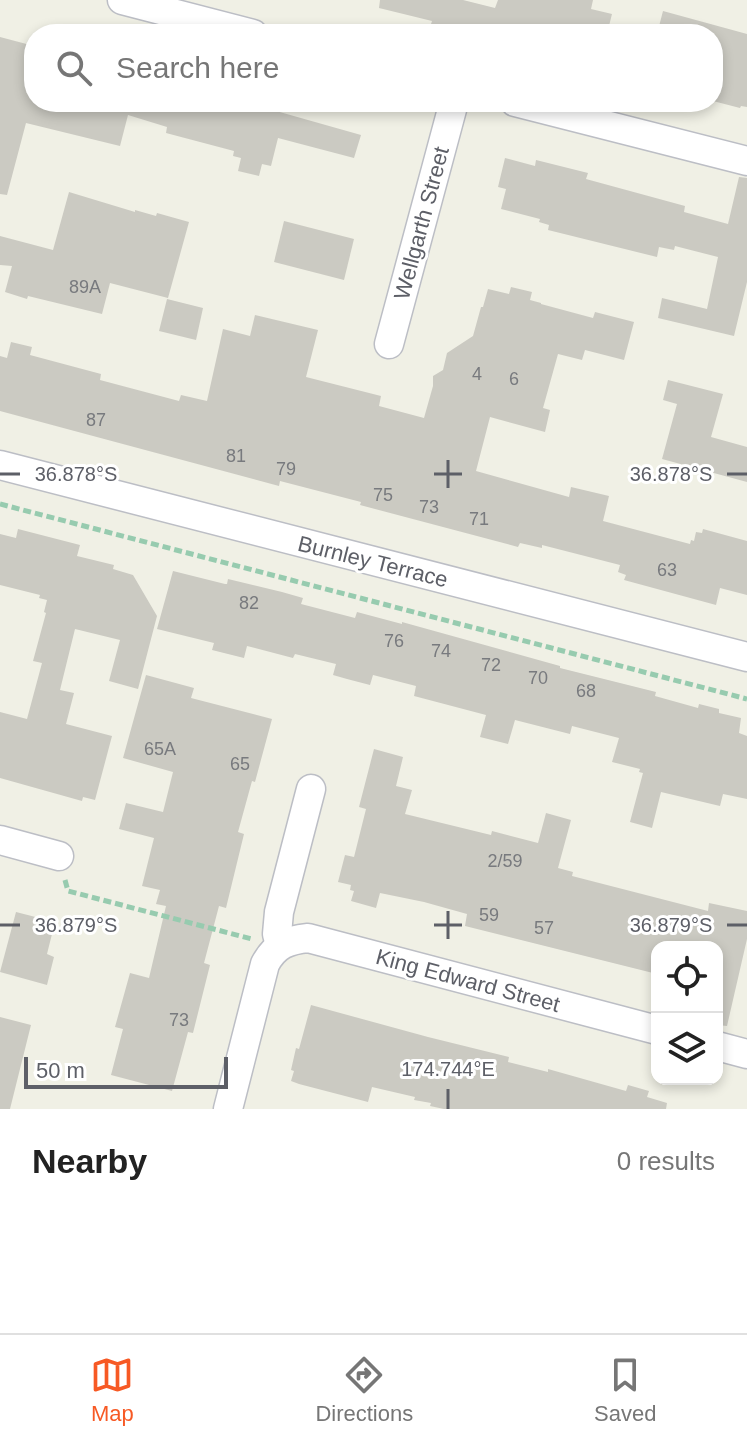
<!DOCTYPE html>
<html lang="en">
<head>
<meta charset="utf-8">
<style>
  :root { --surface:#fff; --page:#f6f6f6; --text:#222; --muted:#767676; --line:#e0e0e0; --accent:#f75924 }
  body { margin:0; font-family:Arial,sans-serif; background:var(--page); color:var(--text) }
  .controls { position:absolute; right:24px; bottom:24px; display:grid; overflow:hidden; border-radius:16px; box-shadow:0 4px 12px #0003 }
  .controls button { width:72px; height:72px; display:grid; place-items:center; padding:0; border:0; border-bottom:2px solid var(--line); background:var(--surface); color:var(--text); font:40px sans-serif }
  .scale { position:absolute; left:24px; bottom:20px; width:204px; box-sizing:border-box; padding-left:8px; border:4px solid #5d5f67; border-top:0; font-size:22px; line-height:28px; white-space:nowrap; color:#5d5f67; -webkit-text-stroke:6px #fff; paint-order:stroke }
  .list { margin:0; padding:0; list-style:none }
  h2 { display:flex; justify-content:space-between; align-items:center; height:104px; margin:0; padding:0 32px; font-size:34px }
  h2 small { font-size:26px; font-weight:400; color:var(--muted) }
  .icon { flex:none; width:44px; height:44px; fill:none; stroke:currentColor; stroke-width:2; stroke-linecap:round; stroke-linejoin:round }
  .map { position:relative; flex:none; width:747px; height:1109px; overflow:hidden }
  .search { position:absolute; background:var(--surface); box-shadow:0 4px 12px #0003; left:24px; right:24px; top:24px; height:88px; display:flex; align-items:center; gap:20px; box-sizing:border-box; padding:0 28px; border-radius:32px; color:var(--muted); font-size:30px }
  .sheet { height:224px; background:var(--surface) }
  nav { display:flex; justify-content:space-around; align-items:center; box-sizing:border-box; height:112px; border-top:2px solid var(--line); background:var(--surface); font-size:22px; color:var(--muted) }
  nav a { display:grid; justify-items:center; gap:4px }
  nav .on { color:var(--accent) }
  .map>svg:first-child { display:block }
  .building { fill:#cbcac2 }
  .lines { fill:none; stroke-linecap:round; stroke-linejoin:round }
  .minor-casing { stroke:#bcbec5; stroke-width:31 }
  .path { stroke:#97cbaf; stroke-width:5; stroke-dasharray:8 4; stroke-linecap:butt }
  .minor { stroke:#fff; stroke-width:28 }
  .ticks { fill:none; stroke:#5d5f67; stroke-width:3 }
  .labels { text-anchor:middle; stroke-width:6; stroke-linejoin:round; paint-order:stroke }
  .number-label { font-size:18px; fill:#787a7e }
  .street-label { font-size:22px; fill:#5d5f67; stroke:#fff }
  .ticks-label { font-size:20px; text-anchor:middle; fill:#5d5f67; stroke:#fff; stroke-width:6; stroke-linejoin:round; paint-order:stroke }
</style>
</head>
<body>
<div class="map">
<svg width="747" height="1109" viewBox="0 0 747 1109">
  <rect width="100%" height="100%" fill="#f0f0e5"/>
  <g class="building">
    <path d="M380,0h83l32,8 3,-8h95l-2,9 21,5 -5,20h-152l-25,-7 2,-6 -53,-13z"/>
    <path d="M663,11l84,23v73l-6,-1 -1,2 -27,-7v-67h-56z"/>
    <path d="M0,37l34,9v56h210l117,33 -7,23 -76,-20 -7,28 -9,-2 -3,12 -21,-5 3,-13 -8,-2 1,-5 -68,-18 1,-6 -39,-12 -8,31 -94,-23 -19,72 -7,-1z"/>
    <path d="M505,158l30,8 1,-6 52,13 -2,6 99,27 -1,6 44,12 11,-47 8,1v104l-13,54 -76,-18 4,-20 45,11 11,-52 -43,-11 -1,4 -15,-3 -2,10 -109,-27 1,-5 -10,-3 1,-3 -39,-10 5,-20 -8,-2z"/>
    <path d="M69,192l66,20v-2l21,6 1,-3 32,9 -21,76 -58,-15 -8,31 -74,-18 -1,3 -22,-7 7,-26 -12,-1v-29l53,14z"/>
    <path d="M284,221l70,18 -10,41 -70,-18z"/>
    <path d="M511,287l21,5 -2,8 11,3v1l52,14 2,-6 39,10 -10,38 -39,-10 -3,10 -24,-6 -15,54 7,2 -5,22 -55,-15 -14,54 93,26 2,-10 38,9 -6,25 87,23 1,-4 3,1 2,-9 6,1 1,-4 44,12v54l-27,-7 -4,17 -92,-25 2,-5 -8,-3 2,-7 -78,-20v3l-22,-5 -2,4 -158,-42 1,-3 -81,-21 -1,5 -279,-75v-55l7,2 4,-16 21,5 -2,8 71,19 -1,6 79,21 2,-6 26,6 16,-72 27,7 5,-21 63,15 -12,47 75,19 -2,10 45,12 9,-32v-10l10,-6 4,-17 26,-17 8,-29h2l5,-18 21,5z"/>
    <path d="M167,299l36,9 -7,32 -37,-9z"/>
    <path d="M668,380l55,14 -12,43 36,10v35l-85,-23 15,-55 -14,-4z"/>
    <path d="M18,529l62,16 -3,11 37,9 -1,4 20,6 24,41 -19,73 -29,-8 11,-41 -45,-11 -15,61 14,3 -8,31 46,12 -17,64 -12,-3 -1,4 -82,-23v-66l27,7 15,-56 -9,-2 13,-48 -2,-1 3,-12 -8,-2 1,-3 -40,-10v-51l16,4z"/>
    <path d="M173,571l52,13h2l1,-5 54,13 21,6 -2,6 54,14 2,-6 45,12v-2l158,44v2l96,24 -1,4 43,12 1,-4 20,5v4l22,5 -2,15 8,3v63l-24,-5 -3,12 -59,-14 -9,36 -22,-6 13,-49 -4,-1 1,-3 -28,-7 7,-24 -47,-12 -2,8 -55,-14 -7,24 -28,-7 6,-22 -72,-19 2,-10 -43,-11 -3,10 -23,-6 -14,-4 3,-11 -41,-10 -2,4 -46,-12 -3,12 -32,-8 2,-7 -57,-14z"/>
    <path d="M146,675l48,13 -3,10 81,21 -17,63 -3,-1 -14,51 6,2 -18,74 -7,-2 -15,57 6,2 -17,68 -5,-1 -16,59 -61,-16 12,-46 -8,-2 15,-54 19,5 17,-72 -10,-2 4,-14 -18,-4 12,-48 -35,-9 7,-26 37,9 10,-40 -50,-14z"/>
    <path d="M374,749l29,8 -7,29 16,4 -7,24 86,21 1,-4 46,12 8,-30 25,7 -13,48 15,4 -1,4 136,35 1,-8 38,8v28l-20,87 -10,-1v-78h-60v27l-192,-48 2,-12 -43,-12 -44,-9 -4,15 -25,-7 3,-10 -4,-1 1,-5 -13,-3 7,-27 9,2 12,-48 -7,-2z"/>
    <path d="M16,912l39,10 -8,32 7,3 -7,28 -47,-13z"/>
    <path d="M311,1005l117,32 81,20 -1,5 40,10v-3l78,22 2,-6 21,6 -2,6 20,6 -1,6h-222l-14,-3 1,-3 -17,-3 1,-3 -43,-10 -4,15 -69,-18 -8,-3 3,-10 -3,-1 5,-22 3,1z"/>
    <path d="M0,1017l31,8 -21,84h-10z"/>
  </g>
  <g class="lines">
    <g class="minor-casing">
      <g id="minor">
        <path d="M122,0l131,34"/>
        <path d="M515,102l232,59"/>
        <path d="M389,344l65,-242"/>
        <path d="M0,465l747,192"/>
        <path d="M0,840l59,16"/>
        <path d="M280,945l-3,-11 2,-22 32,-123"/>
        <path d="M717,1046l30,8"/>
        <path d="M228,1109l37,-145c10,-19 23,-24 43,-26l349,92"/>
      </g>
    </g>
    <g class="path">
      <path d="M0,504l747,195"/>
      <path d="M65,880l3,11 184,48"/>
    </g>
    <use href="#minor" class="minor"/>
  </g>
  <path class="ticks" d="M448,460v28M0,474h20M434,474h28M727,474h20M448,911v28M0,925h20M434,925h28M727,925h20M448,1089v20"/>
  <g class="labels">
    <g class="number-label">
      <text x="85" y="293">89A</text>
      <text x="477" y="380">4</text>
      <text x="514" y="385">6</text>
      <text x="96" y="426">87</text>
      <text x="236" y="462">81</text>
      <text x="286" y="475">79</text>
      <text x="383" y="501">75</text>
      <text x="429" y="513">73</text>
      <text x="479" y="525">71</text>
      <text x="667" y="576">63</text>
      <text x="249" y="609">82</text>
      <text x="394" y="647">76</text>
      <text x="441" y="657">74</text>
      <text x="491" y="671">72</text>
      <text x="538" y="684">70</text>
      <text x="586" y="697">68</text>
      <text x="160" y="755">65A</text>
      <text x="240" y="770">65</text>
      <text x="505" y="867">2/59</text>
      <text x="489" y="921">59</text>
      <text x="544" y="934">57</text>
      <text x="179" y="1026">73</text>
    </g>
    <g class="street-label">
      <text transform="translate(421 223) rotate(-75)" y="8">Wellgarth Street</text>
      <text transform="translate(373 561) rotate(14)" y="8">Burnley Terrace</text>
      <text transform="translate(468 980) rotate(15)" y="8">King Edward Street</text>
    </g>
  </g>
  <g class="ticks-label">
    <text x="76" y="481">36.878°S</text>
    <text x="671" y="481">36.878°S</text>
    <text x="76" y="932">36.879°S</text>
    <text x="671" y="932">36.879°S</text>
    <text x="448" y="1076">174.744°E</text>
  </g>
</svg>
<div class="controls">
<button><svg class="icon" aria-label="locate" viewBox="0 0 24 24"><circle cx="12" cy="12" r="6"/><path d="M12 2v4M12 18v4M2 12h4M18 12h4"/></svg></button>
<button><svg class="icon" aria-label="layers" viewBox="0 0 24 24"><path d="M12 4l9 5-9 5-9-5zM3 14l9 5 9-5"/></svg></button>
</div>
<div class="scale">50 m</div>
<div class="search"><svg class="icon" aria-label="search" viewBox="0 0 24 24"><circle cx="10" cy="10" r="6"/><path d="M15 15l6 6"/></svg>Search here</div>
</div>
<section class="sheet">
<h2>Nearby<small>0 results</small></h2>
<ul class="list">
</ul>
</section>
<nav>
<a class="on"><svg class="icon" aria-label="map" viewBox="0 0 24 24"><path d="M3 6l6-2 6 2 6-2v14l-6 2-6-2-6 2zM9 4v14M15 6v14"/></svg>Map</a>
<a><svg class="icon" aria-label="directions" viewBox="0 0 24 24"><path d="M12 3l9 9-9 9-9-9zM9 14v-3h6M13 9l2 2-2 2"/></svg>Directions</a>
<a><svg class="icon" aria-label="saved" viewBox="0 0 24 24"><path d="M7 4h10v16l-5-4-5 4z"/></svg>Saved</a>
</nav>
</body>
</html>
